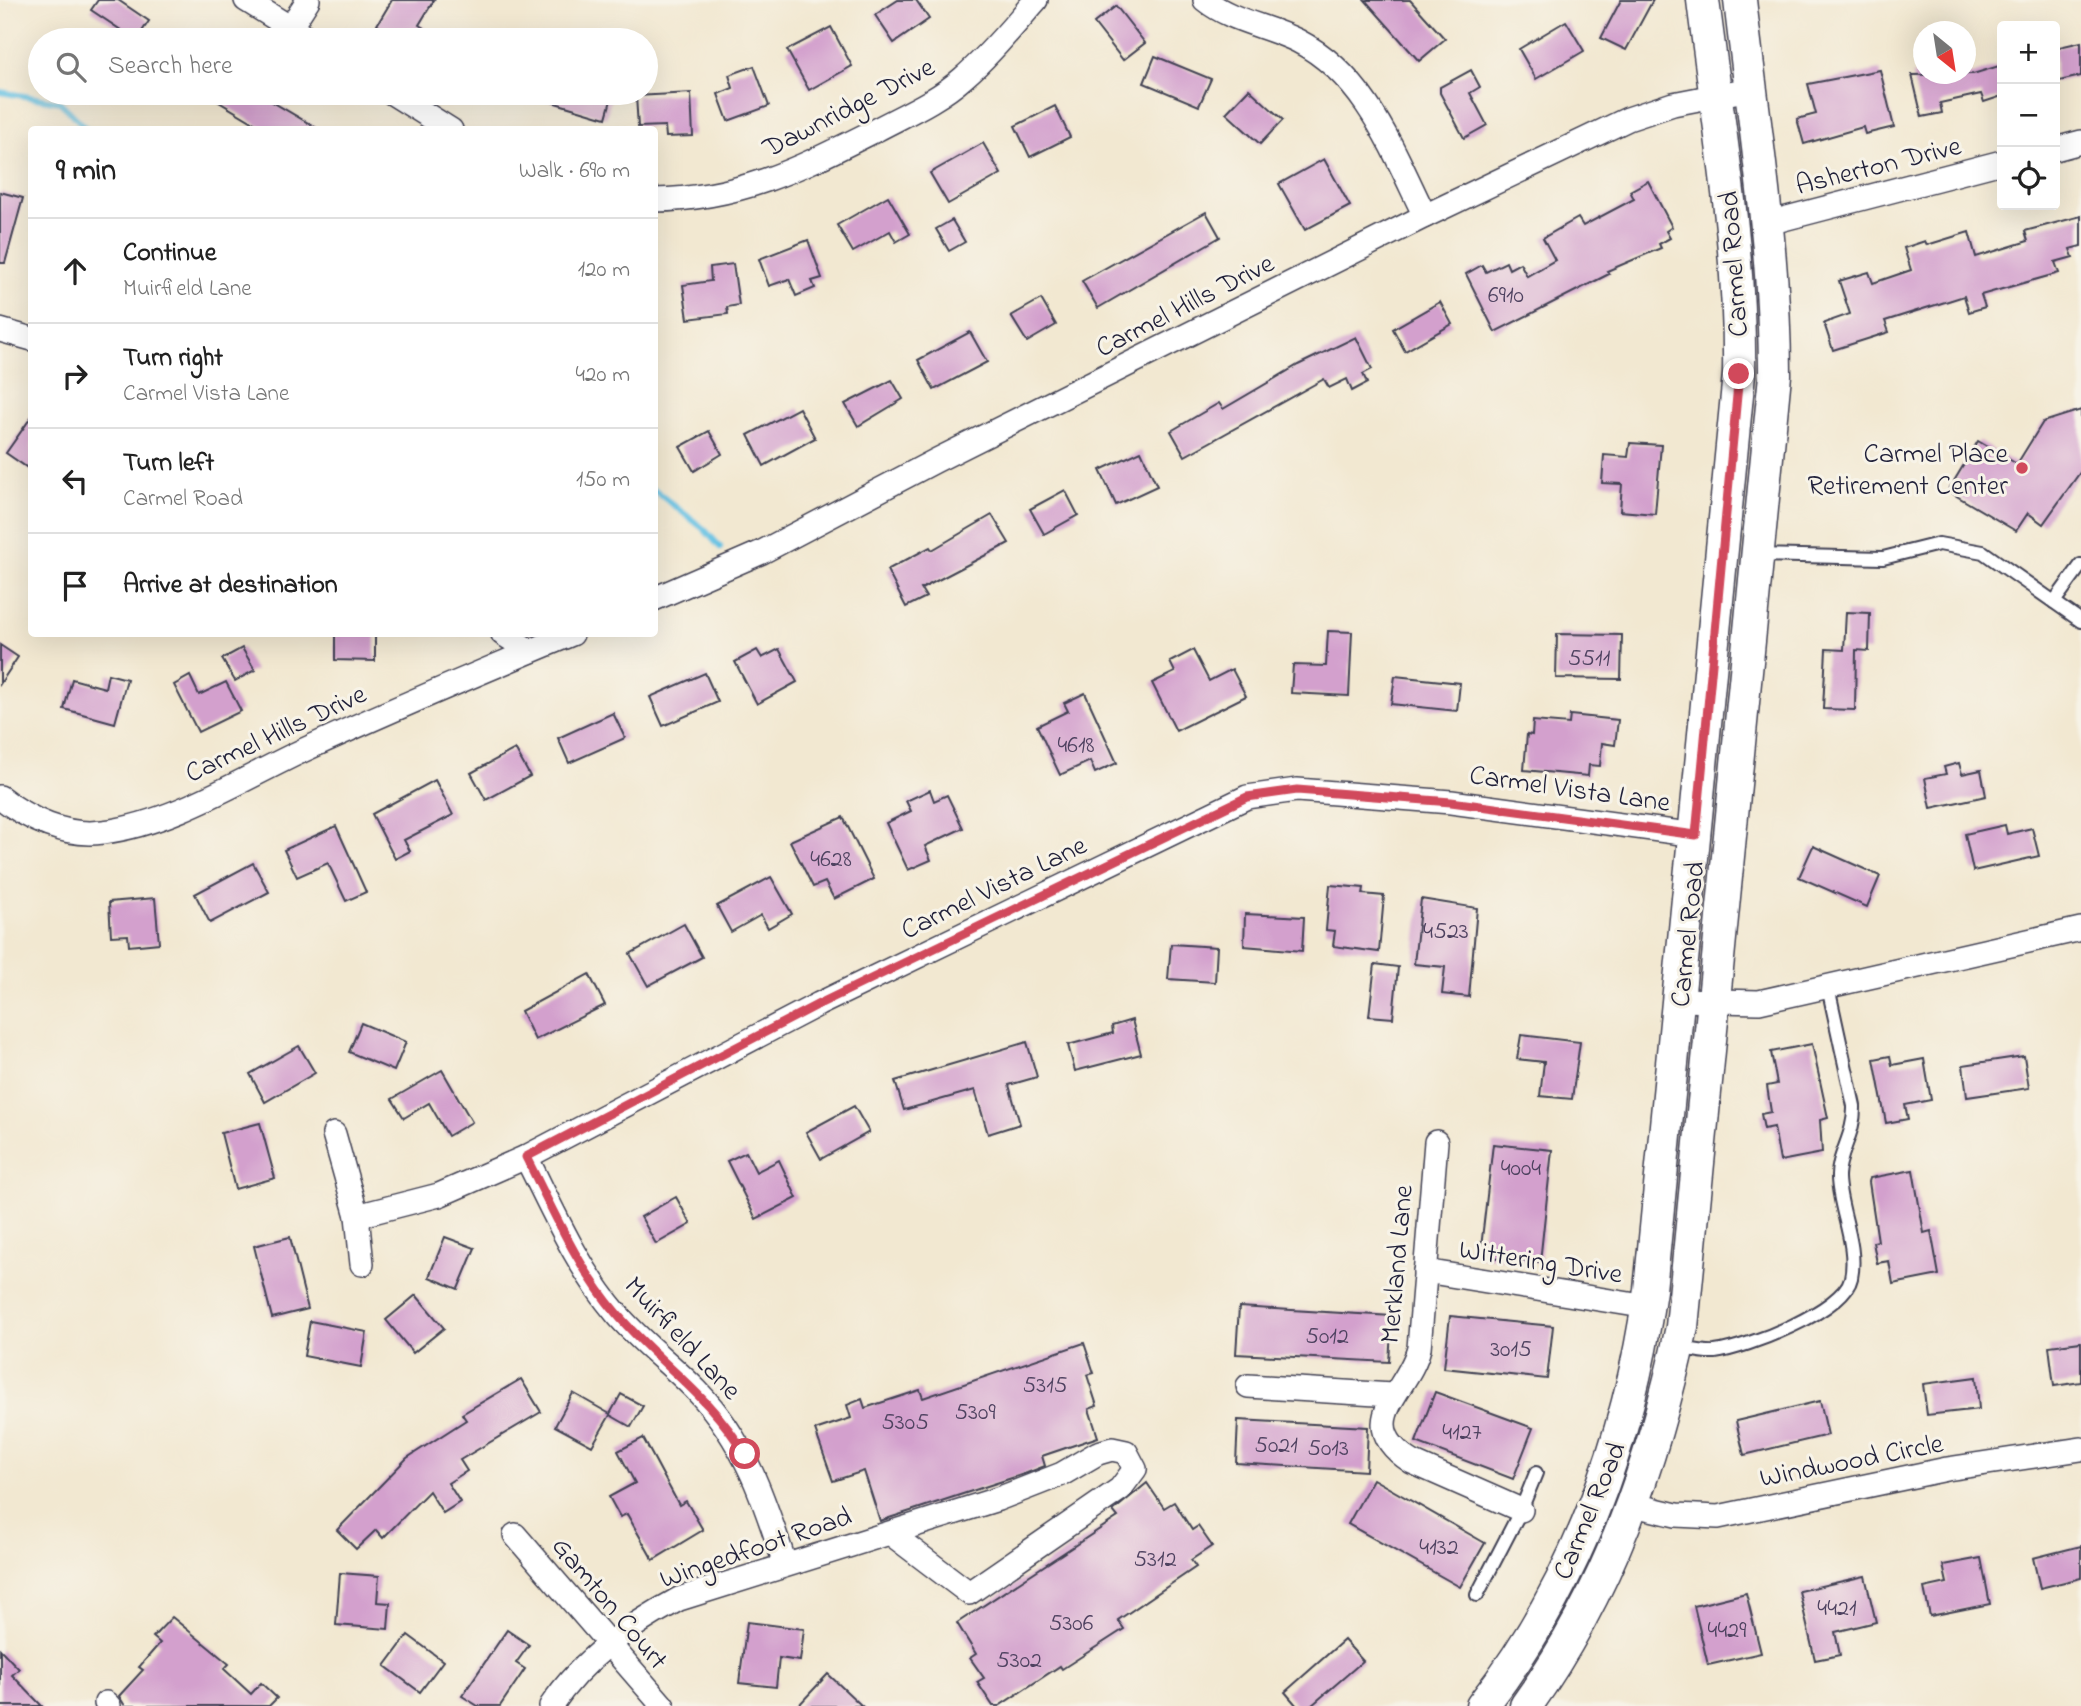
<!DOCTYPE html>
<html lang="en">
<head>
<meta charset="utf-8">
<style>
  :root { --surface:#fff; --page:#f6f6f6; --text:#222; --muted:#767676; --line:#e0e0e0 }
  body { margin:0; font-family:"Indie Flower",sans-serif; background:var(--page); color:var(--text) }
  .controls { position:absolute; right:21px; top:21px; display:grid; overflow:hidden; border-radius:7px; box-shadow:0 7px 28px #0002 }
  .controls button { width:63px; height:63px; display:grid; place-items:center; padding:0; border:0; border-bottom:2px solid var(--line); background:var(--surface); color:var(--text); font:35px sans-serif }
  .compass { position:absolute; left:1913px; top:21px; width:63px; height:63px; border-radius:50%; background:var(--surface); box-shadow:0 7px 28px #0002; rotate:150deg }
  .stop { position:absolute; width:21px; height:21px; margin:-16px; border:5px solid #d1495b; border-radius:50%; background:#fff }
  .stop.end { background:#d1495b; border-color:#fff; box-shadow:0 2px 7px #0008 }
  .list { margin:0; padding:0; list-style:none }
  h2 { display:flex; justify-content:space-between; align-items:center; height:91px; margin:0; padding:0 28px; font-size:30px }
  h2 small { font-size:23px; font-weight:400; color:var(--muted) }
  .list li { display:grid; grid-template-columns:46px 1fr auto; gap:21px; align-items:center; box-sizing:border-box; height:105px; padding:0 28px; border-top:2px solid var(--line) }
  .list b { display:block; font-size:26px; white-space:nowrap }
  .list p { margin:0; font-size:23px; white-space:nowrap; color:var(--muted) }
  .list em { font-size:23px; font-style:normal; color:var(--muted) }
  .icon { flex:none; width:38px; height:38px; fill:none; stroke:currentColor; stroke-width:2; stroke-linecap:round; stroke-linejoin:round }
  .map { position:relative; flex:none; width:2081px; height:1706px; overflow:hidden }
  .search { position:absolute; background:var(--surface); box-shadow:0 7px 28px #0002; left:28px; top:28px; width:630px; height:77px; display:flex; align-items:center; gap:18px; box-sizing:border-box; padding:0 24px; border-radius:38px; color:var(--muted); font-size:26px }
  .panel { position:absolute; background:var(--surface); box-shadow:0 7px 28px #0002; left:28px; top:126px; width:630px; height:511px; border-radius:7px }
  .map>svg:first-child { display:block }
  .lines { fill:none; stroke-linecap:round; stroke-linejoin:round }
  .stream { stroke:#66c2e4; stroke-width:6 }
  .building { fill:#d3a0cd }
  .lane-casing { stroke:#414052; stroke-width:16 }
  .street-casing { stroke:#414052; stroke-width:26 }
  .secondary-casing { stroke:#414052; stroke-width:35 }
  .lane { stroke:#fff; stroke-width:12 }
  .street { stroke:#fff; stroke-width:23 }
  .secondary { stroke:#fff; stroke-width:32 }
  .route { stroke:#d1495b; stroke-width:9 }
  .poi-dot { fill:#d1495b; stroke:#f7f3e8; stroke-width:2.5 }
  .labels { text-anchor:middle; stroke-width:6; stroke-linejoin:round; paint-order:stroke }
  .number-label { font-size:24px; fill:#4e4260 }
  .street-label { font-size:28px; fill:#22223b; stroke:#f7f3e8 }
  .poi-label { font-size:28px; fill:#22223b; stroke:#f7f3e8; text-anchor:end }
</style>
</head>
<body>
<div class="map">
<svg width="2081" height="1706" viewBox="0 0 2081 1706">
  <rect width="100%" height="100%" fill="#f7f3e8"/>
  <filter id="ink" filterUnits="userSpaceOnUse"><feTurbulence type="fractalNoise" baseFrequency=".0143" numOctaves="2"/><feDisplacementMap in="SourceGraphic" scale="14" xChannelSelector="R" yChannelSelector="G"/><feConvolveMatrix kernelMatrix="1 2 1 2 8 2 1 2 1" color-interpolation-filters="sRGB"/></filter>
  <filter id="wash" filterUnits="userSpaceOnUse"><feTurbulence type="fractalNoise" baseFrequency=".00686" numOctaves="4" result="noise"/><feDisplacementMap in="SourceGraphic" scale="28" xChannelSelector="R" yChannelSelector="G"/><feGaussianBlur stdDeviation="1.57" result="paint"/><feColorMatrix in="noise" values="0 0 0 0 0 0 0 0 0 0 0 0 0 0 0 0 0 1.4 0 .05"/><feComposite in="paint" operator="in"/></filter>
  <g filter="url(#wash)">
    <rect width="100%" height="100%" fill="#f2e8d1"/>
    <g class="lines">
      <g class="stream">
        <path d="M0,92l60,10 28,28"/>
        <path d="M654,490l50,39 16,18"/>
      </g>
    </g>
    <g id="blocks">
      <g class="building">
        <path d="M98,0h20l31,21 -13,19 -45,-30z"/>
        <path d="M392,0h42l-15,25 26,15h-43l-25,-15z"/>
        <path d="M898,0h18l13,19 -35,24 -19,-28z"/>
        <path d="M1365,0h45l35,39 -26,22z"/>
        <path d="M1621,0h32l-27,50 -25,-12z"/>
        <path d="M1116,6l29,37 -22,17 -29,-37z"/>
        <path d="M1566,21l18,30 -48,28 -17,-30z"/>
        <path d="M831,27l21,39 -43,24 -22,-40z"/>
        <path d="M2081,42v34l-26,6v-34z"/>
        <path d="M1155,56l56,23 -12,27 -55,-23z"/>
        <path d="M2002,65v31l-18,6 -3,-8 -41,9 2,10 -20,4 -10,-42 61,-1z"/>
        <path d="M754,66l15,40 -41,15 -10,-27 15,-6 -4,-13z"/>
        <path d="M1471,70l9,17 -10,6 17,32 -23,13 -24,-45v-6z"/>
        <path d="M1880,70l14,57 -29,7 -2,-7 -59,17 -7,-25 19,-5 -8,-30z"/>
        <path d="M1249,89l34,31 -23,24 -34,-31z"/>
        <path d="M204,93h53l63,37h-54z"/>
        <path d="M535,93h78l-7,25 -71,-21z"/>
        <path d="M691,93l2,43 -27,1 -1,-11 -27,1 -2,-31z"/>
        <path d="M1055,106l15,31 -40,20 -15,-31z"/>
        <path d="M983,143l18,31 -53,30 -18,-31z"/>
        <path d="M1324,159l26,47 -45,24 -26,-46z"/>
        <path d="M1648,181l24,46 -6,4 4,7 -11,6 2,4 -54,23 2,3 -114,58 -29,-58 16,-9 4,7 20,-10 3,7 11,-6 7,13 28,-16 -12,-22 35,-20 5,8 51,-27 -4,-8z"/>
        <path d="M0,192l23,6 -18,65h-5z"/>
        <path d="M888,196l22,38 -14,8 -6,-11 -37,21 -16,-27z"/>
        <path d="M1206,212l14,25 -122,71 -16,-27z"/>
        <path d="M2081,216v30l-11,3 3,8 -18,5 4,11 -78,22 4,12 -16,5 -5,-16 -79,25 4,11 -56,18 -9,-27 26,-9 -11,-33 30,-9 4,11 38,-13 -7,-22 21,-7 2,4 42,-13 7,25 52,-16 -3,-10z"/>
        <path d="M952,220l13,22 -16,9 -13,-22z"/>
        <path d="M808,240l14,38 -10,3 3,7 -19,8 -7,-17 -20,7 -10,-27z"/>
        <path d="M733,264l6,41 -12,2 1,7 -40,5 -5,-34 28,-4 -1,-14z"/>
        <path d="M1041,299l15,26 -29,17 -16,-26z"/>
        <path d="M1440,302l12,22 -47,27 -12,-22z"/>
        <path d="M970,332l17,30 -53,28 -16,-30z"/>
        <path d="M1356,337l16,32 -9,5 4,9 -15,8 -5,-12 -18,9 -5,-9 -139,77 -14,-25 48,-28 4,6 75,-44z"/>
        <path d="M892,380l11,19 -45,27 -13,-22z"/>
        <path d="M799,408l16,30 -51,28 -16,-31z"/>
        <path d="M2081,410v61l-38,53 -15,-11 -12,18 -68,-40 30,-50 39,23 26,-42z"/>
        <path d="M32,416v55l-26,-18z"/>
        <path d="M709,431l13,23 -28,17 -14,-24z"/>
        <path d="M1630,443l31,2 -6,69 -35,-3 2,-27 -20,-1 2,-28 24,2z"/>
        <path d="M1141,451l16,35 -41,19 -16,-35z"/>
        <path d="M1065,490l13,25 -34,19 -14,-25z"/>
        <path d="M992,515l17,28 -88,46 5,8 -20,10 -19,-37 43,-23 2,3z"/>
        <path d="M1846,612l24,1 -1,38 -13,-1 -1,60 -32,-1 3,-60 18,1z"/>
        <path d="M1328,631l24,1 -3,64 -58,-3 2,-28 33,1z"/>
        <path d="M335,634h40v27l-40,-1z"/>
        <path d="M1557,634l65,1 -1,44 -65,-1z"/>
        <path d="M0,645l18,12 -18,27z"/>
        <path d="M242,648l13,22 -20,11 -13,-22z"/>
        <path d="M779,649l18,33 -40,22 -22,-42 22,-12 5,8z"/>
        <path d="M1193,650l16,31 23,-12 14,27 -70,35 -24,-48 23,-11 -5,-10z"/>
        <path d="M705,673l13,29 -55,24 -13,-29z"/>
        <path d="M108,674l19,5 -12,44 -51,-14 8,-30 33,9z"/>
        <path d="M190,676l9,19 27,-13 15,29 -43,21 -24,-47z"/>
        <path d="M1395,676l65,7 -3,28 -66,-7z"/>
        <path d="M1085,693l32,70 -22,10 -5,-12 -30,14 -23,-49 31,-15 -4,-8z"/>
        <path d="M613,713l12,25 -56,25 -11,-25z"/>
        <path d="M1570,715l48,5 -3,25 -13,-2 -2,23 -11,-1 -1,11 -64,-6 3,-36 5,1 1,-14 36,3z"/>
        <path d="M515,749l15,27 -44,24 -15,-27z"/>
        <path d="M1959,763l3,11 19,-4 5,26 -55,12 -6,-30 21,-4 -2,-7z"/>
        <path d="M435,780l18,35 -49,25 6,11 -15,8 -23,-45z"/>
        <path d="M930,790l4,11 13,-6 16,33 -38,18 6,14 -23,10 -22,-47 25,-12 -5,-10z"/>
        <path d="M843,817l31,62 -40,20 -9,-17 -12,5 -23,-46z"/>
        <path d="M2005,825l2,9 25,-6 7,28 -66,15 -8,-37z"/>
        <path d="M336,826l30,66 -20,9 -18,-38 -31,14 -13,-27z"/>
        <path d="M1813,846l67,30 -13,31 -68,-30z"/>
        <path d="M253,863l16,29 -59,31 -15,-29z"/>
        <path d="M771,877l21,37 -24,14 -7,-13 -30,17 -14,-26z"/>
        <path d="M1330,885l34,3 -1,6 21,2 -5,56 -46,-6 2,-15 -9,-1z"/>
        <path d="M155,898l4,45 -30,3 -1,-11 -17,1 -2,-34z"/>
        <path d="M1421,899l56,9 -8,89 -27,-3 3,-27 -31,-3z"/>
        <path d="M1245,914l59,3 -2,34 -58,-5z"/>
        <path d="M684,924l18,33 -54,29 -18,-32z"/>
        <path d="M1171,944l46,3 -2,35 -47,-3z"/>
        <path d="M1375,964l23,3 -5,51 -24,-2z"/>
        <path d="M589,974l16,31 -70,35 -14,-29z"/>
        <path d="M1132,1020l9,34 -66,17 -7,-26 45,-12 -1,-7z"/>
        <path d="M361,1023l45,19 -12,29 -45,-19z"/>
        <path d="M1521,1035l59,7 -8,57 -32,-3 4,-34 -27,-3z"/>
        <path d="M1027,1042l10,35 -28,8 11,39 -32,10 -13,-44 -71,20 -9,-29z"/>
        <path d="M1812,1044l16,74 -8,2 2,33 -42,8 -6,-34 -10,2 -3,-15 10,-2 -4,-26 10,-2 -6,-32z"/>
        <path d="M299,1046l16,27 -50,29 -15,-28z"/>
        <path d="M1890,1056l2,9 32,-6 7,41 -26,5 3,14 -22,4 -12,-64z"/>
        <path d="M2024,1056l5,32 -62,9 -4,-32z"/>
        <path d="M442,1070l30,52 -24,14 -19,-33 -25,15 -12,-19z"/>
        <path d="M854,1106l15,26 -48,27 -15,-27z"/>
        <path d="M260,1123l15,55 -40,11 -14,-56z"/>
        <path d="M1493,1144l59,6 -12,112 -60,-6z"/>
        <path d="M746,1152l10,20 23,-12 18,38 -41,21 -29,-58z"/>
        <path d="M1913,1170l11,63 7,-2 8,44 -46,9 -4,-23 -12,2 -4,-21 5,-1 -9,-59 1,-4z"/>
        <path d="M676,1197l15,27 -35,20 -15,-27z"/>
        <path d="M290,1237l18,72 -36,9 -18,-72z"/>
        <path d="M445,1237l30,11 -17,41 -29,-12z"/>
        <path d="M416,1295l28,33 -31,25 -27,-33z"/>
        <path d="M1239,1307l153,9 -3,46 -153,-8z"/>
        <path d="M1450,1316l103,10 -6,53 -103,-11z"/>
        <path d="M310,1321l57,11 -6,35 -57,-11z"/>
        <path d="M2081,1342v40l-27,4 -5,-40z"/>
        <path d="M1084,1343l10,30 -7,2 10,31 -8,3 9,28 -56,19 3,10 -18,7 -147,48 -16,-50 -31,10 -18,-51 36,-12 -4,-13 15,-6 3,9 55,-18 3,8z"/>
        <path d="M1976,1377l3,32 -52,6 -4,-31z"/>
        <path d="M521,1379l20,33 -81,48 7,11 -19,12 12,19 -17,11 -14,-22 -46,47 -7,-8 -20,19 -19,-19 70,-72 59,-38 -4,-6z"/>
        <path d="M1435,1392l98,36 -20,51 -97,-37z"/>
        <path d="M573,1393l37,21 11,-20 22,12 -12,21 -21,-12 -18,31 -37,-20z"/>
        <path d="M1820,1401l8,34 -84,20 -8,-34z"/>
        <path d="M1238,1420l130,7 -2,44 -130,-8z"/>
        <path d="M643,1438l36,67 7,-4 17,29 -50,30 -26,-46 -7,3 -11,-20 26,-14 -17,-32z"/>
        <path d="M1373,1479l112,64 -25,44 -112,-63z"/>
        <path d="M1147,1483l17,25 10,-6 18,28 6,-4 14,20 -21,14 5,7 -78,53 6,9 -62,40 -2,-3 -61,40h-6l-16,-24 7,-4 -14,-20 6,-4 -19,-31 161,-106 -5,-6z"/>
        <path d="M2081,1546v32l-41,10 -7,-30z"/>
        <path d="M1981,1558l9,46 -60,12 -6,-28 23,-5 -4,-18z"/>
        <path d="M340,1573l39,3 -2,26 13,1 -2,26 -52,-4z"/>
        <path d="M1865,1576l11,46 -41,10 5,23 -25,5 -16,-69z"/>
        <path d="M1746,1593l15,60 -53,12 -14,-59z"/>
        <path d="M172,1617l57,47 -5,5 27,25 10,-11 16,15 -8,8h-144l-6,-10 24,-26 -4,-3 21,-24 -7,-6z"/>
        <path d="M747,1622l57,7 -4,32 -21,-3 -3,29 -37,-4z"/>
        <path d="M507,1630l22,15 -13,18 9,6 -25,37h-22l-16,-10z"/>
        <path d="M408,1635l35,26 -23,31 -35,-26z"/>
        <path d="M1344,1640l19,21 -52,45h-14l-12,-14z"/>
        <path d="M0,1649l19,20 -7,6 30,31h-42z"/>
        <path d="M828,1674l34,32h-64z"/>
      </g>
    </g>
  </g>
  <g filter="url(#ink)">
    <use href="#blocks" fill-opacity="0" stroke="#414052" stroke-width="2"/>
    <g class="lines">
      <g class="lane-casing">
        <g id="lane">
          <path d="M1759,555l124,3 56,-14 44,8 98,69"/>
          <path d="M2054,602l27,-37"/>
          <path d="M1678,1347c11,2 25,6 37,5 31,-4 129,-41 136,-74 7,-33 -12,-68 -13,-100 -1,-23 17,-43 16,-72l-26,-119"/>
          <path d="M1477,1595l44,-85 15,-37"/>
        </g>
      </g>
      <g class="street-casing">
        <g id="street">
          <path d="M246,0l64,40"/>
          <path d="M1205,0c26,21 63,26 93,41 68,35 95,110 127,175"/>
          <path d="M290,28l18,-28"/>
          <path d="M392,93l59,37"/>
          <path d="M2055,149l26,-7"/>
          <path d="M654,200c87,-1 146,-32 222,-70 30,-16 61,-29 87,-52 27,-23 49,-51 73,-78"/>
          <path d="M1768,223l234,-61"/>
          <path d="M0,330l32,9"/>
          <path d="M654,599l108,-47 173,-91 490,-245 203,-97 45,-15 77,-15"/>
          <path d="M503,634l27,17"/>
          <path d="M0,797c29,23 66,40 103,35 68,-8 139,-53 201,-82 89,-41 179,-79 268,-116"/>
          <path d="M1679,1000l80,2 322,-73"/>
          <path d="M334,1134l23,82 5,48"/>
          <path d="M1436,1142l-17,206c-10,44 -69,74 -7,114l109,48"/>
          <path d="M526,1157c27,53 51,110 90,156 24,29 55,51 81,78 48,50 67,108 88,173"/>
          <path d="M357,1216l82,-21 87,-38 293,-153 428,-207 50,-7 154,12 245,33"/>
          <path d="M1425,1271l223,36"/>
          <path d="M1248,1386l144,9"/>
          <path d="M1634,1505l42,10 42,2 229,-48 134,-20"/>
          <path d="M515,1535l148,171"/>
          <path d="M106,1703l3,3"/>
          <path d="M551,1706c32,-48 78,-80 128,-107l319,-100 64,-25 36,-21 14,-4 14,3 9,17 -15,20 -151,104 -79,-60"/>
        </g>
      </g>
      <g class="secondary-casing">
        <g id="secondary">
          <path d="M1482,1706c94,-120 147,-266 168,-416l89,-916c2,-126 -21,-250 -36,-374"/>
          <path d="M1526,1706c82,-114 127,-242 156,-379l93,-952c0,-126 -21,-250 -35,-375"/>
        </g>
      </g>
      <use href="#lane" class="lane"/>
      <use href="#street" class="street"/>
      <use href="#secondary" class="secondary"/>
    </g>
  </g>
  <g class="lines" filter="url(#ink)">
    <path class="route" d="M745,1454c-36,-60 -86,-90 -129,-141 -39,-46 -63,-103 -90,-156l293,-153 428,-207 50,-7 154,12 245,33 43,-461"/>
  </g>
  <circle class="poi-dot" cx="2022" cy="468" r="7"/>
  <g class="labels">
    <g class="number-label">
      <text x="1506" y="302">6910</text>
      <text x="1589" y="665">5511</text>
      <text x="1076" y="752">4618</text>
      <text x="831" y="866">4628</text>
      <text x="1446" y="938">4523</text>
      <text x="1521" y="1175">4004</text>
      <text x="1327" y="1343">5012</text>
      <text x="1511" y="1356">3015</text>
      <text x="1045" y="1392">5315</text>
      <text x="975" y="1419">5309</text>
      <text x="905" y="1429">5305</text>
      <text x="1462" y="1439">4127</text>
      <text x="1276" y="1452">5021</text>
      <text x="1328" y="1455">5013</text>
      <text x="1439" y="1554">4132</text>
      <text x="1155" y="1566">5312</text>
      <text x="1837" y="1615">4421</text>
      <text x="1071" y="1630">5306</text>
      <text x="1727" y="1637">4429</text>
      <text x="1019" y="1667">5302</text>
    </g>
    <g class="street-label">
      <text transform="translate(848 106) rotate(-27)" y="10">Dawnridge Drive</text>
      <text transform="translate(1878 164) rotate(-14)" y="10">Asherton Drive</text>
      <text transform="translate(1732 264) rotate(-94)" y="10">Carmel Road</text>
      <text transform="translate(1184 304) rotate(-27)" y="10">Carmel Hills Drive</text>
      <text transform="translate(275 732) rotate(-25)" y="10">Carmel Hills Drive</text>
      <text transform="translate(1570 787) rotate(8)" y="10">Carmel Vista Lane</text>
      <text transform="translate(993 886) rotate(-26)" y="10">Carmel Vista Lane</text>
      <text transform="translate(1686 934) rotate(-84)" y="10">Carmel Road</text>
      <text transform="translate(1541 1260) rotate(9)" y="10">Wittering Drive</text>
      <text transform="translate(1395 1264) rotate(-85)" y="10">Merkland Lane</text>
      <text transform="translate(684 1337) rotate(47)" y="10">Muirfield Lane</text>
      <text transform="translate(1851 1459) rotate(-11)" y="10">Windwood Circle</text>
      <text transform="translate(1588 1510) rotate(-67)" y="10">Carmel Road</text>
      <text transform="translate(755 1546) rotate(-19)" y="10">Wingedfoot Road</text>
      <text transform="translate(611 1602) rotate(50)" y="10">Gamton Court</text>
    </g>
    <g class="poi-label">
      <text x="2008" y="462">Carmel Place<tspan x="2008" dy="32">Retirement Center</tspan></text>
    </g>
  </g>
</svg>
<div class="controls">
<button>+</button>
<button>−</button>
<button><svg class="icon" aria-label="locate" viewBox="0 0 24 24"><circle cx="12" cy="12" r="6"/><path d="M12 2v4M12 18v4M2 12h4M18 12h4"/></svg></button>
</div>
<svg class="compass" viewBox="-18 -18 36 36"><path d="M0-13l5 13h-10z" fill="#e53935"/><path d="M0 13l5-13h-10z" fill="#767676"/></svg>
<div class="stop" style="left:745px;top:1454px"></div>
<div class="stop end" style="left:1739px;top:374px"></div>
<div class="search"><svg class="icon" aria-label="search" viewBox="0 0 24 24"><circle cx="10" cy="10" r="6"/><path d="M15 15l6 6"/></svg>Search here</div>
<section class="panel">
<h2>9 min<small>Walk · 690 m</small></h2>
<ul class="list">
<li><svg class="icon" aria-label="ahead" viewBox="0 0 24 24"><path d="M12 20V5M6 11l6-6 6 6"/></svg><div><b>Continue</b><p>Muirfield Lane</p></div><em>120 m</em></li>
<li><svg class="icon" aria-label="right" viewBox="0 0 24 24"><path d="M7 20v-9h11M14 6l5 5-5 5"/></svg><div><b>Turn right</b><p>Carmel Vista Lane</p></div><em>420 m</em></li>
<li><svg class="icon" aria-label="left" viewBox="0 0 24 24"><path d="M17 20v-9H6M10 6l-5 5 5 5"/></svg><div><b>Turn left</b><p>Carmel Road</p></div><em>150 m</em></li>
<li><svg class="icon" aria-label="arrive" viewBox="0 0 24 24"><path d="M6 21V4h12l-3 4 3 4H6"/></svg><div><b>Arrive at destination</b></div></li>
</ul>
</section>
</div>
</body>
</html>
